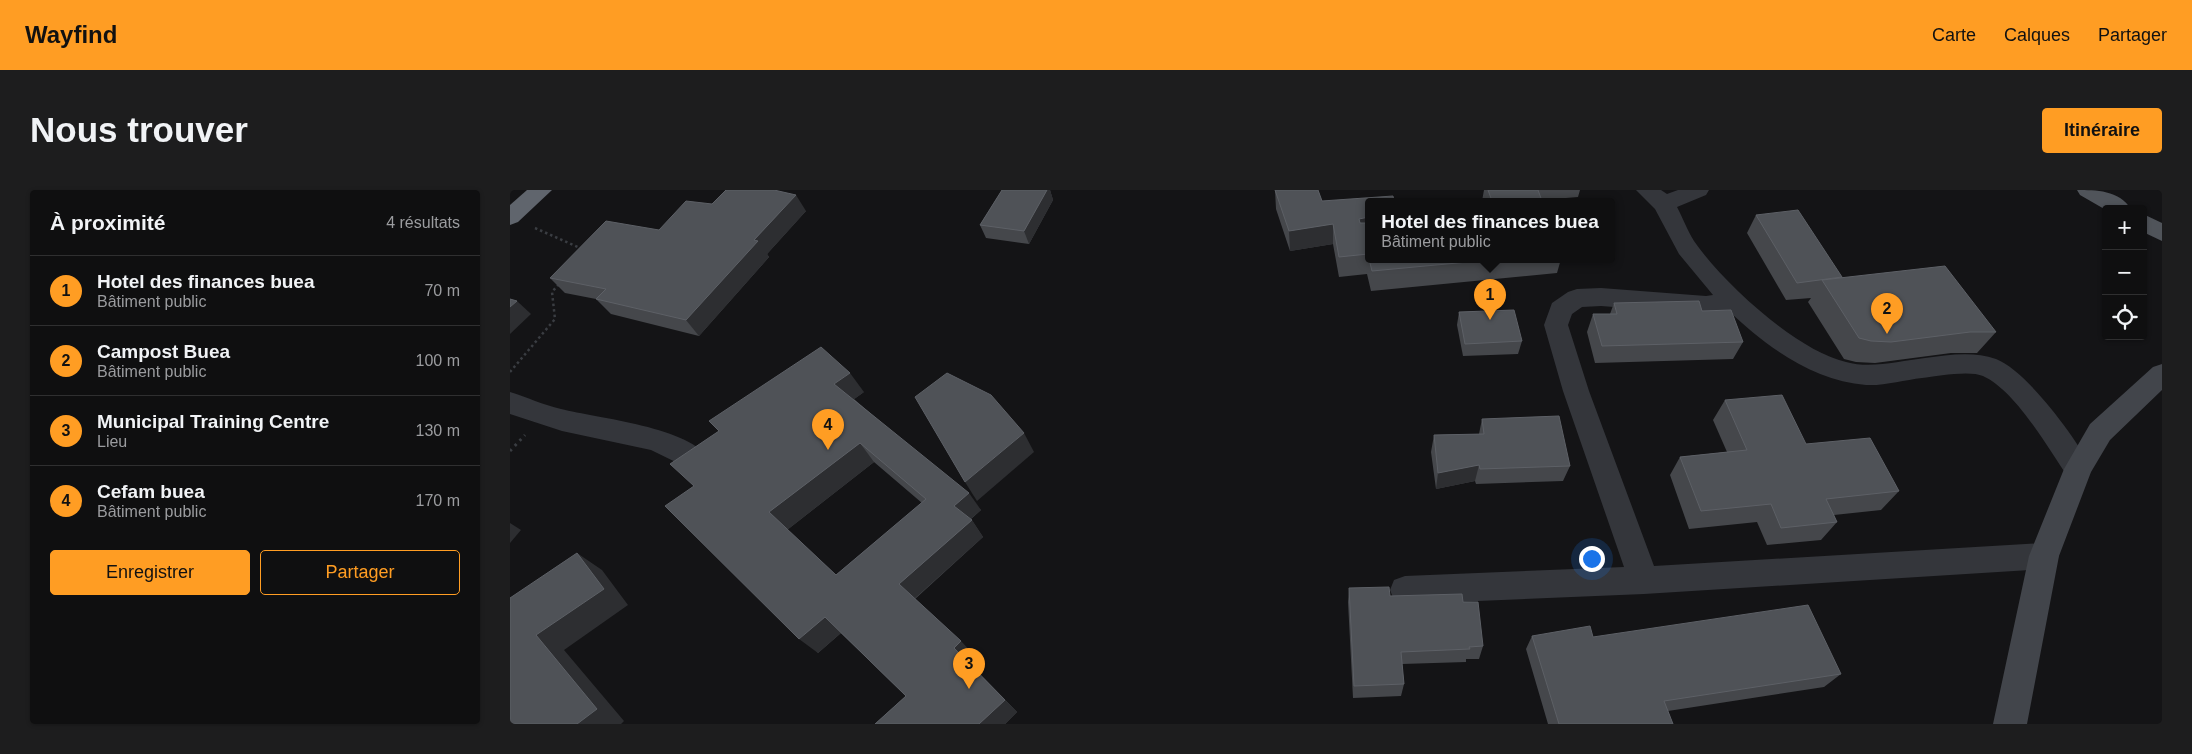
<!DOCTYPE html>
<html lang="fr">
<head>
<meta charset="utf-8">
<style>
  :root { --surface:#0f0f10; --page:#1d1d1e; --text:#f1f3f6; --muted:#9b9c9f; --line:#2f2f30; --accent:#ff9d23 }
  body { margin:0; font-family:Helvetica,sans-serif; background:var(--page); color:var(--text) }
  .controls { position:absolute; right:15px; top:15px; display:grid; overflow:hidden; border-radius:5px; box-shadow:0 1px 4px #0004 }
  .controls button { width:45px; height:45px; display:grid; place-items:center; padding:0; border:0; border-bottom:1px solid var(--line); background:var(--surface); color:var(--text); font:25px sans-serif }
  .you { position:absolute; left:1081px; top:368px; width:18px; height:18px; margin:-12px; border:4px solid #fff; border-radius:50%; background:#1a73e8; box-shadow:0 0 0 8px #1a73e833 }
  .badge { display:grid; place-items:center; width:32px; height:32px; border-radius:50%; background:var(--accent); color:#111; font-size:16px; font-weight:700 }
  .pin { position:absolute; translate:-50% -41px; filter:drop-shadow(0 1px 2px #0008) }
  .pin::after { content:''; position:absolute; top:26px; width:18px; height:15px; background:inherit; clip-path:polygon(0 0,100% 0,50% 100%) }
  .popup { position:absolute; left:855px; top:8px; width:250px; height:65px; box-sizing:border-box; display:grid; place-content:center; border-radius:5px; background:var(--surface); filter:drop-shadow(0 1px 4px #0005); font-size:16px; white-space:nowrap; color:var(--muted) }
  .popup b { font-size:19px; color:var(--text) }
  .popup::after { content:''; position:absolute; left:50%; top:100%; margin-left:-10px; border:10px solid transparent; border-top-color:var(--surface) }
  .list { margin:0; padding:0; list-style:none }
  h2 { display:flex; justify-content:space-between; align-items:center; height:65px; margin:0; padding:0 20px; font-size:21px }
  h2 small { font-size:16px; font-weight:400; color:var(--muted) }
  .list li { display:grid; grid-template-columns:32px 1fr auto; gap:15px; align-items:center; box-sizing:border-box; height:70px; padding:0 20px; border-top:1px solid var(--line) }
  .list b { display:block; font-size:19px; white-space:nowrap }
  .list p { margin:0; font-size:16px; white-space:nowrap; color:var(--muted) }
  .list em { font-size:16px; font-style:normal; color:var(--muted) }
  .actions { display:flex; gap:10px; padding:15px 20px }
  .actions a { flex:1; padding:11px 0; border:1px solid var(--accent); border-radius:5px; text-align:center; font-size:18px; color:var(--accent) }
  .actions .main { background:var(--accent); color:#111 }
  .icon { flex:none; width:28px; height:28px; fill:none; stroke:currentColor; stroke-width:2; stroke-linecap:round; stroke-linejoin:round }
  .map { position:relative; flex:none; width:1652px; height:534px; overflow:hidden; border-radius:5px }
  header { display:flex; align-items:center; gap:30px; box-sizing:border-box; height:70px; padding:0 25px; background:var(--accent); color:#111 }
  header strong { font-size:24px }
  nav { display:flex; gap:28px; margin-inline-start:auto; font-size:18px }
  .intro { display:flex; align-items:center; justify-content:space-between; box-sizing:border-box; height:120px; padding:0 30px }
  h1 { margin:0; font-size:35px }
  .button { padding:12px 22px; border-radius:5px; background:var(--accent); color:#111; font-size:18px; font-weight:700 }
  main { display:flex; gap:30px; padding:0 30px }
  aside { flex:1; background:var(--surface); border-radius:5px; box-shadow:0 1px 4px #0004 }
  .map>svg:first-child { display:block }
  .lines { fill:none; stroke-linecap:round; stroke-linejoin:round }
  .path-far1 { stroke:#3a3d42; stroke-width:2.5; stroke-dasharray:2.5 3; stroke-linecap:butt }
  .path { stroke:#3a3d42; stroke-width:3; stroke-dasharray:2.5 4.5; stroke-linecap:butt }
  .street { fill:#34363b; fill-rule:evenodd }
  .secondary { fill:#42454b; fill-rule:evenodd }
  .primary { fill:#50545a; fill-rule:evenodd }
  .highway { fill:#60656d; fill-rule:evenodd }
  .wall { fill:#45474b; fill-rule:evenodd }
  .shaded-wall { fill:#2d2e31 }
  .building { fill:#4f5257; stroke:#5d6066; fill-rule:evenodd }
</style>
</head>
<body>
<header>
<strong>Wayfind</strong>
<nav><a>Carte</a><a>Calques</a><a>Partager</a></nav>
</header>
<div class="intro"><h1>Nous trouver</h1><a class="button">Itinéraire</a></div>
<main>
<aside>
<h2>À proximité<small>4 résultats</small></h2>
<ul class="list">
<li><span class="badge">1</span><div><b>Hotel des finances buea</b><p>Bâtiment public</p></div><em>70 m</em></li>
<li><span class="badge">2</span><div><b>Campost Buea</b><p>Bâtiment public</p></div><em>100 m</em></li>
<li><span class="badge">3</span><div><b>Municipal Training Centre</b><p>Lieu</p></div><em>130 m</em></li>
<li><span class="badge">4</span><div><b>Cefam buea</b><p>Bâtiment public</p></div><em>170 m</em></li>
</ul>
<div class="actions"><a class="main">Enregistrer</a><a>Partager</a></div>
</aside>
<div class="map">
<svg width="1652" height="534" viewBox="0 0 1652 534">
  <rect width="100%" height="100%" fill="#141416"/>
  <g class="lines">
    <g class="path-far1">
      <path d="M25,38l47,21"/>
      <path d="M0,182l45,-53 -3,-27 7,-8"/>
    </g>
    <path class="path" d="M0,261l15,-16"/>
    <g class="street">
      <path d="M1126,0h25l6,4 11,-4h31l-3,5 -29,12c6,11 10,23 17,34 29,42 102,109 152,121 25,7 53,-1 79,-4 23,-3 48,-7 71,1 31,12 81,80 96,110l-4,8 -10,4 -10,-4c-20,-29 -52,-86 -85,-101 -13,-6 -46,0 -61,2 -18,2 -38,8 -56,7 -53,-4 -101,-39 -138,-75l-22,4 -105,-8 -19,1 -10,7 -4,11 21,66 65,175 390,-23 10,4 5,9 -5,9 -10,4 -400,25 -239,10 -11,-4 -4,-10 4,-10 11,-4 219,-9 -61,-176 -19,-66 8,-22 16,-11 9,-3 24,-1 105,8 7,-1 -34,-41 -24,-45z"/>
      <path d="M0,202c17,5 33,13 51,17 35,9 132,18 149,52l-4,8 -10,3 -45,-22 -89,-19 -52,-17z"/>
    </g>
    <path class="secondary" d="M1652,174v26l-52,50 -19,32 -32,84 -32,168h-34l36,-168 35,-87 26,-45 63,-57z"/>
    <g class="primary">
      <path d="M1567,0c19,0 42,0 54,19h-25v1l-26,-15z"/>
      <path d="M1633,24l19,9v18l-19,-9z"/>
    </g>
    <path class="highway" d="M17,0h25l-34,32 -8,3v-20z"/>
  </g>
  <g class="wall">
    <path d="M492,0h48l3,10 -24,44 -43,-6 -6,-13z"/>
    <path d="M765,0h43l4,11h47v58h192l-4,14 -186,18 -4,-17 -28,3 -6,-33 -43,7 -14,-42z"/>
    <path d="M974,0h96l-2,7 -36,3v1h-60z"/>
    <path d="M202,14l94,7 -39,43 2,3 -70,79 -88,-22 -15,-15 -31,-6 -15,-15 109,-48z"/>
    <path d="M1246,25l86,62 154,55 -19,21h-26l-76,10 -19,-1 -12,-3 -36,-57 3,-4 -25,2 -39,-67z"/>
    <path d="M1104,113l88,8 41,31 -10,17 -138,4 -8,-31 6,-18h17z"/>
    <path d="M949,122l63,29 -4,13 -55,2 -6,-31z"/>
    <path d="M354,202l-10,7 127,111 -10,9 12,18 -68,62 59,56 -6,7 49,50 -12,12h-130l31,-28 -65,-63 -23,20 -124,-167 25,-55zM364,272l48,41 -86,72 -49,-45z"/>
    <path d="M1215,210l81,44 93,47 -18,19 -47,5 3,7 -16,18 -54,5 -10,-23 -68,7 -19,-54 10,-18 47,-5 -14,-32z"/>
    <path d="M972,229l88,47 -7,15 -87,3 -1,-3 -39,8 -5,-37 3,-17 45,-1z"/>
    <path d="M839,398l41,8 73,6 20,44 -4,13h-13v3l-64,2 2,20 -3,12 -48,2 -5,-96z"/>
    <path d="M1022,446l61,1 248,37 -17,13 -156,24 5,13h-125l-22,-75z"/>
  </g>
  <g class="shaded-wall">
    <path d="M537,0h3l3,10 -24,44 -5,-13z"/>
    <path d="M286,5l10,16 -39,43 2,3 -70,79 -13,-16 68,-80z"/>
    <path d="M859,27v21l-11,1 1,-20z"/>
    <path d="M823,34v20l-43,7 -1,-20z"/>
    <path d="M7,111l14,13 -21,20v-27z"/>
    <path d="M340,183l14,19 -15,11 -15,-19z"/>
    <path d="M514,243l10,19 -57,49 -12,-19z"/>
    <path d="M350,253l14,19 -87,68 -18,-18z"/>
    <path d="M969,275l-4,16 -39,8 2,-16z"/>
    <path d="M459,303l12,17 -15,13 -12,-17z"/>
    <path d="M462,330l11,17 -70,63 -14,-16z"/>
    <path d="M0,333l11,7 -11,13z"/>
    <path d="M67,363l25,17 26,35 -64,45 60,71 -3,3h-44l-41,-89z"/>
    <path d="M315,427l17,15 -24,21 -19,-14z"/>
    <path d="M451,451l13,14 -7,7 -13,-14z"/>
    <path d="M495,510l12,12 -12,12h-26z"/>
  </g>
  <g class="building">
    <path d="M216,0h48l22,5 -42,45 4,1 -72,79 -90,-21 10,-10 -56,-11 56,-57 53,9 27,-29 26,3z"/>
    <path d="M492,0h45l-23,41 -44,-6z"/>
    <path d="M765,0h43l4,11 71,-5 1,5h-25v16l-10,2 1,4h9v33l-1,-2 -29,3 -6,-33 -44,7z"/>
    <path d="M978,0h50l4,11h-50z"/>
    <path d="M1288,20l44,67 -45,6 -41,-68z"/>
    <path d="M859,69h131l-128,12z"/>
    <path d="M1435,76l51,66h-26l-79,10 -20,-1 -12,-3 -37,-58z"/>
    <path d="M0,109l7,2 -7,6z"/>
    <path d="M1189,111l3,10 29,-1 12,32 -141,4 -9,-32h24l-3,-11z"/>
    <path d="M1004,120l8,31 -57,3 -6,-32z"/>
    <path d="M311,157l29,26 -16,11 135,109 -15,13 18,14 -73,64 62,57 -7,7 51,52 -26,24h-104l31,-28 -81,-79 -26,22 -134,-133 29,-20 -24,-22 49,-33 -10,-10zM350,253l66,56 -90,76 -67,-63z"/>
    <path d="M437,183l44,22 33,38 -59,49 -50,-85z"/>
    <path d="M1272,205l24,49 64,-6 29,53 -73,8 11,23 -56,6 -10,-24 -70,7 -21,-54 67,-7 -22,-50z"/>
    <path d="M1049,226l11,50 -90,3 -1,-4 -41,8 -4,-38 50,-1 -2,-15z"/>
    <path d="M67,363l27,36 -68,46 61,74 -20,15h-67v-126z"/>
    <path d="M879,397l1,9 72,-2 1,8h15l5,44 -14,1 1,2 -69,3 3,32 -50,2 -5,-98z"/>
    <path d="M1298,415l33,69 -177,27 9,23h-114l-27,-88 58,-10 3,11z"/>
  </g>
</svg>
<div class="controls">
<button>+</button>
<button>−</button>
<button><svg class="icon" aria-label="locate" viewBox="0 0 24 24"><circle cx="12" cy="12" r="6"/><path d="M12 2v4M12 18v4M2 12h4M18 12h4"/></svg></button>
</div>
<div class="you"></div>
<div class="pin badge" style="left:980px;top:130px">1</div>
<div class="popup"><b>Hotel des finances buea</b>Bâtiment public</div>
<div class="pin badge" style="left:1377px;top:144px">2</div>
<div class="pin badge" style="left:459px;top:499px">3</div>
<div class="pin badge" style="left:318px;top:260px">4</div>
</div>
</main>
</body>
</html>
